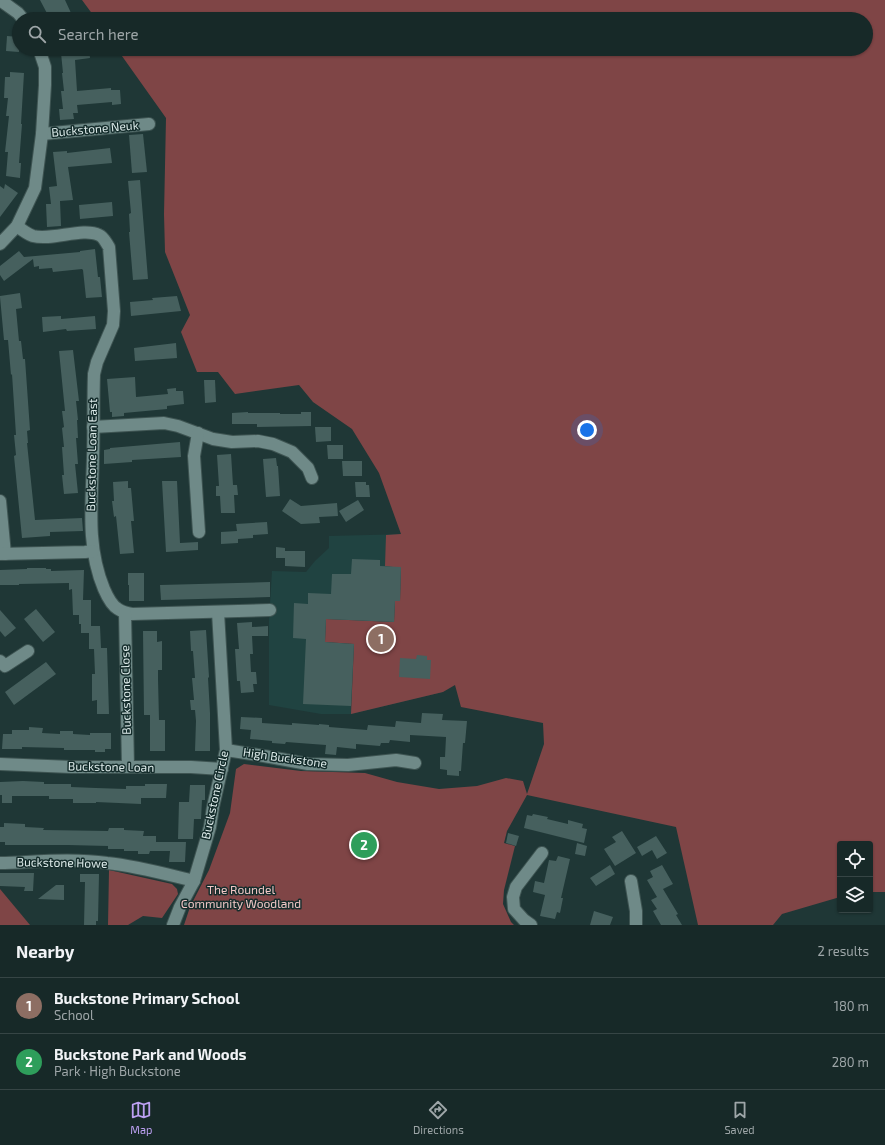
<!DOCTYPE html>
<html lang="en">
<head>
<meta charset="utf-8">
<style>
  :root { --surface:#172928; --page:#243534; --text:#f1f3f6; --muted:#9ea6a8; --line:#364545; --accent:#bca0f2 }
  body { margin:0; font-family:"Exo 2",sans-serif; background:var(--page); color:var(--text) }
  .controls { position:absolute; right:12px; bottom:12px; display:grid; overflow:hidden; border-radius:4px; box-shadow:0 1px 3px #0004 }
  .controls button { width:36px; height:36px; display:grid; place-items:center; padding:0; border:0; border-bottom:1px solid var(--line); background:var(--surface); color:var(--text); font:20px sans-serif }
  .you { position:absolute; left:587px; top:430px; width:14px; height:14px; margin:-10px; border:3px solid #fff; border-radius:50%; background:#1a73e8; box-shadow:0 0 0 6px #1a73e833 }
  .badge { display:grid; place-items:center; width:26px; height:26px; border-radius:50%; background:var(--accent); color:#fff; font-size:13px; font-weight:700 }
  .pin { position:absolute; translate:-50% -50%; border:2px solid #fff; box-shadow:0 1px 4px #0006 }
  .list { margin:0; padding:0; list-style:none }
  h2 { display:flex; justify-content:space-between; align-items:center; height:52px; margin:0; padding:0 16px; font-size:17px }
  h2 small { font-size:13px; font-weight:400; color:var(--muted) }
  .list li { display:grid; grid-template-columns:26px 1fr auto; gap:12px; align-items:center; box-sizing:border-box; height:56px; padding:0 16px; border-top:1px solid var(--line) }
  .list b { display:block; font-size:15px; white-space:nowrap }
  .list p { margin:0; font-size:13px; white-space:nowrap; color:var(--muted) }
  .list em { font-size:13px; font-style:normal; color:var(--muted) }
  .icon { flex:none; width:22px; height:22px; fill:none; stroke:currentColor; stroke-width:2; stroke-linecap:round; stroke-linejoin:round }
  .map { position:relative; flex:none; width:885px; height:925px; overflow:hidden }
  .search { position:absolute; background:var(--surface); box-shadow:0 1px 3px #0004; left:12px; right:12px; top:12px; height:44px; display:flex; align-items:center; gap:10px; box-sizing:border-box; padding:0 14px; border-radius:22px; color:var(--muted); font-size:15px }
  .sheet { height:164px; background:var(--surface) }
  nav { display:flex; justify-content:space-around; align-items:center; box-sizing:border-box; height:56px; border-top:1px solid var(--line); background:var(--surface); font-size:11px; color:var(--muted) }
  nav a { display:grid; justify-items:center; gap:2px }
  nav .on { color:var(--accent) }
  .map>svg:first-child { display:block }
  .built { fill:#204341 }
  .green { fill:#7f4546 }
  .building { fill:#46605e }
  .lines { fill:none; stroke-linecap:round; stroke-linejoin:round }
  .minor-casing { stroke:#3e5452; stroke-width:14 }
  .minor { stroke:#6f8a88; stroke-width:12 }
  .labels { text-anchor:middle; stroke-width:3; stroke-linejoin:round; paint-order:stroke }
  .street-label { font-size:12px; fill:#ddebea; stroke:#152d2c }
  .park-label { font-size:12px; fill:#f2c7c6; stroke:#152d2c }
</style>
</head>
<body>
<div class="map">
<svg width="885" height="925" viewBox="0 0 885 925">
  <rect width="100%" height="100%" fill="#1f3736"/>
  <path class="built" d="M448,533l-5,159 -92,22h-30l-52,-9v-84l3,-50 34,1 9,-11 14,-13v-12z"/>
  <g class="green">
    <path d="M82,0h803v892h-15v-48h-30v53l-58,17 -9,11h-75l-22,-98 -149,-32 -20,36 -3,12 11,3 -11,44 -1,14 8,18 3,3h-330l6,-18 19,-37 21,-57 6,-44 8,-5 57,7 64,2 32,9 42,7 38,-3 29,-8 17,3 4,13 17,-50 -1,-21 -82,-16 -6,-22 -12,7 -92,22 3,-70 -29,-2 1,-23 68,3 1,-21h5l1,-33 -16,-2 1,-31 15,-1 -22,-61 -27,-44 -39,-27 -14,-17 -64,9 -17,-22h-21l-16,-40 9,-17 -25,-63 -1,-38 2,-96 -49,-69h749v-30h-770z"/>
    <path d="M109,870l63,14 5,5 1,5 -16,24 -19,-2 -15,9h-20z"/>
    <path d="M0,889l30,36h-30z"/>
  </g>
  <g class="building">
    <path d="M40,0h25l6,13 -1,1 3,5h-23z"/>
    <path d="M7,36l12,1v15l-13,-1z"/>
    <path d="M69,49h20l1,9 -15,2 2,31 34,-3v2h9l1,14 -9,1v-3l-35,3 1,8h-5l1,6 -14,1 -1,-11h4l-2,-18h3l-2,-18h1l-2,-20 8,-1z"/>
    <path d="M10,72l14,1 -3,51h1l-3,39h2l-1,15 -14,-2 2,-24h-3l4,-36h-3l2,-18h-4l1,-21h5z"/>
    <path d="M143,134l4,38 -15,1 -3,-38z"/>
    <path d="M110,148l2,15 -44,4 5,33 -13,1 1,25 -14,1 -1,-23h5l-2,-17 8,-1 -4,-34 14,-1v2z"/>
    <path d="M140,180l8,99 -15,1 -4,-48h1l-1,-18 2,-1 -3,-32z"/>
    <path d="M5,184l13,9 -18,24v-31l4,3z"/>
    <path d="M112,202l1,14 -33,3 -1,-14z"/>
    <path d="M95,249l3,28h2l2,20 -16,1 -3,-28 -1,-1 -29,3 -1,-4 -13,1v-3l-5,1 -1,-8 -29,22 -4,-6v-9l19,-15 5,6 56,-5v-1z"/>
    <path d="M20,293l2,15 -6,1 3,32h2l2,18h2l5,71 -3,1 1,12h-1l8,77 47,-2 1,13 -33,1v4l-28,2 -8,-82 2,-1 -2,-20h2l-4,-61 -1,1 -3,-35h-4l-4,-43v-1z"/>
    <path d="M177,296l4,15 -50,5 -1,-14 23,-2 -1,-2z"/>
    <path d="M61,316v3l34,-3 1,13 -29,2 -1,-2 -23,3 -1,-15z"/>
    <path d="M176,343l1,15 -42,3 -1,-13z"/>
    <path d="M73,350l6,51h-3l2,19h-1l1,18h-2l2,26h-3l3,29 -14,1 -2,-19h2l-2,-28h2l-2,-19 2,-1 -2,-16h3l-6,-60z"/>
    <path d="M135,377l1,20 32,-3 -1,-5 9,-1v3h7l1,13 -17,2v3l-43,4v3l-12,1v-5h-2l-3,-33z"/>
    <path d="M204,380h11l1,22 -11,1z"/>
    <path d="M248,412v1h32v1h21v-2h10v14l-54,1v-3h-25v-11z"/>
    <path d="M315,427h16v14l-15,1z"/>
    <path d="M180,442l1,15 -49,3v2l-28,2v-14l6,-1v-1z"/>
    <path d="M327,445h16v14h-15z"/>
    <path d="M231,454l2,31h4l1,10h-4l1,18h-14l-1,-17h-4v-10h3l-2,-31z"/>
    <path d="M276,458l1,8h1l2,30 -14,1 -3,-38z"/>
    <path d="M342,461h20v15h-19z"/>
    <path d="M128,481v7h3l3,33h-3l3,32 -14,1 -4,-38 -2,1 -2,-16h2l-1,-19z"/>
    <path d="M162,481h15l3,62 18,-1v8l-32,2z"/>
    <path d="M355,482h11v3h3l1,12h-14z"/>
    <path d="M290,499l11,7 36,-3 1,13 -19,1 1,6 -19,1 -19,-13z"/>
    <path d="M358,500l6,10 -18,12 -7,-11z"/>
    <path d="M267,522l1,12 -15,1v3l-15,1v4l-17,1v-12l16,-1 -1,-7z"/>
    <path d="M276,547l9,1v3h20v16l-20,-1v-8h-9z"/>
    <path d="M352,559l28,1v6l21,1 -1,34h-5l-1,21 -68,-3 -1,23 29,2 -3,62 -48,-2 3,-65 -13,-1 1,-35 14,1v-11l23,1 1,-20h19z"/>
    <path d="M27,568h19v1h5v2l33,-1 -1,30h8v26h9l1,22h6l2,66h-12v-14l-5,1v-27h3l-1,-25h1h-6v-16h-8v-9h-2v-9h-6l-1,-26 -3,1v-7l-50,1v1h-19v-15l27,-1z"/>
    <path d="M128,573h16v28h-15v-16h-1z"/>
    <path d="M270,582v15l-109,3 -1,-15z"/>
    <path d="M36,609l19,23 -12,10 -19,-23z"/>
    <path d="M0,610l16,18 -11,9 -5,-6z"/>
    <path d="M252,622v5l16,-1v10h-16l1,18h-3l1,18h5l1,12h-4l1,8 -13,1 -1,-12h-3l-2,-32h4l-2,-26z"/>
    <path d="M206,630l3,47 -1,1 2,35v38h-15l1,-30 -1,-11h-4l-1,-10h4l-2,-22h3l-2,-27h-2l-1,-20z"/>
    <path d="M143,631h14v11l5,-1v29h-4v9l1,41h6v31h-15v-36h-6z"/>
    <path d="M417,655l10,1v4h4l-1,19 -31,-2 1,-19 16,1z"/>
    <path d="M46,662l10,12 -42,31 -9,-13z"/>
    <path d="M422,713l21,1 -1,6 25,1 -2,22h-2l-2,28h-2v5l-12,-1v-5l-7,-1v-12h5l1,-20 -36,-2v7l-20,-2 -1,3h-8l-1,3 -24,-2v5l-19,-2 -1,8 -11,-1 1,-9 -40,-3 -1,2 -13,-1v-2l-22,-2 1,-9 -11,-1 1,-12 21,1v5l30,2v-2l27,2v-1l10,1v2l38,3 1,-5 27,2 1,-6 25,2z"/>
    <path d="M29,727l14,1 -1,5 18,1v-3h13v3l17,1v-2h21v16h-6v3h-10v-2h-31v-2l-42,-1v2h-20l1,-15h9v-4h17z"/>
    <path d="M23,781l21,1v2h27v3l25,1 30,1v-3h19v-2h22l-1,14h-25v6l-45,-2v1h-23v-4h-24v-3h-37v7h-10v-8h-2v-13z"/>
    <path d="M190,785h15v15h-3l-1,19h-7l-1,20h-15l1,-37h10z"/>
    <path d="M533,814l15,3 -1,2 21,5v-4l15,4 -1,4 5,1 -3,14 -60,-15 3,-13 5,1z"/>
    <path d="M4,823l21,1v3l19,1 -1,2 65,1 1,-3h15v2l20,1 -1,5h13v6h30l-1,20h-16l1,-11h-20l-1,3h-11v-3h-14v-2h-16v-3l-40,-1h-63v-3h-5v-15h4z"/>
    <path d="M622,831l14,22 -21,13 -11,-17 12,-7 -4,-5z"/>
    <path d="M508,833l11,3 -3,10 -10,-3z"/>
    <path d="M656,836l11,17 -10,6 -5,-9 -10,6 -5,-9z"/>
    <path d="M577,843l10,3 -2,10 -10,-2z"/>
    <path d="M558,856l12,3 -9,39h2l-3,15 -3,-1 -2,7 -15,-3 5,-21 -12,-3 2,-11 9,2 5,-23 7,1z"/>
    <path d="M610,865l5,9 -19,12 -6,-8z"/>
    <path d="M662,865l11,19 -10,5 15,25 -2,1 6,10h-21l-8,-14 4,-2 -6,-9 6,-3 -10,-17 6,-3 -3,-6z"/>
    <path d="M0,873h34l-1,18h-9l1,-4 -25,-1z"/>
    <path d="M80,874h19l-1,47h-2v4h-12l1,-43h-5z"/>
    <path d="M56,885h8v15l-26,-1z"/>
    <path d="M594,911l19,6 -3,8h-20z"/>
  </g>
  <g class="lines">
    <g class="minor-casing">
      <g id="minor">
        <path d="M0,0l18,13 5,6"/>
        <path d="M42,134l107,-10"/>
        <path d="M17,226c5,4 10,8 16,10 19,5 50,-9 66,-1 5,2 7,8 10,12l5,64 -1,14 -16,37 -3,12c-1,28 0,55 -1,83 -1,45 -7,89 11,132 3,7 7,16 14,20 4,3 9,4 14,5l138,-4"/>
        <path d="M0,244l17,-18 18,-38 7,-54 3,-49v-18l-6,-18"/>
        <path d="M93,427l71,-4 14,3 35,13 19,3 26,-1 15,3 19,8 16,16 4,10"/>
        <path d="M198,433l-4,23 5,76"/>
        <path d="M0,501l5,53"/>
        <path d="M0,554l85,-2 8,-1"/>
        <path d="M125,613l3,154"/>
        <path d="M0,661l5,5 23,-15"/>
        <path d="M226,750l38,6 44,8 40,1 48,-5 19,3"/>
        <path d="M0,764l71,3h120l31,2"/>
        <path d="M0,863c35,-1 72,-5 107,0 30,3 58,11 87,18"/>
        <path d="M631,881l5,30v14"/>
        <path d="M173,925l7,-18 14,-26 16,-54 3,-20 13,-57 -8,-138"/>
        <path d="M531,925l-7,-5 -10,-11 -1,-12 3,-10 26,-34"/>
      </g>
    </g>
    <use href="#minor" class="minor"/>
  </g>
  <g class="labels">
    <g class="street-label">
      <text transform="translate(95 129) rotate(-5)" y="4">Buckstone Neuk</text>
      <text transform="translate(92 455) rotate(-89)" y="4">Buckstone Loan East</text>
      <text transform="translate(126 690) rotate(-91)" y="4">Buckstone Close</text>
      <text transform="translate(285 758) rotate(8)" y="4">High Buckstone</text>
      <text transform="translate(111 767) rotate(1)" y="4">Buckstone Loan</text>
      <text transform="translate(215 795) rotate(-78)" y="4">Buckstone Circle</text>
      <text transform="translate(62 863) rotate(1)" y="4">Buckstone Howe</text>
    </g>
    <g class="park-label">
      <text x="241" y="894">The Roundel<tspan x="241" dy="14">Community Woodland</tspan></text>
    </g>
  </g>
</svg>
<div class="controls">
<button><svg class="icon" aria-label="locate" viewBox="0 0 24 24"><circle cx="12" cy="12" r="6"/><path d="M12 2v4M12 18v4M2 12h4M18 12h4"/></svg></button>
<button><svg class="icon" aria-label="layers" viewBox="0 0 24 24"><path d="M12 4l9 5-9 5-9-5zM3 14l9 5 9-5"/></svg></button>
</div>
<div class="you"></div>
<div class="pin badge" style="left:381px;top:639px;background:#8d6e63">1</div>
<div class="pin badge" style="left:364px;top:845px;background:#2e9e5b">2</div>
<div class="search"><svg class="icon" aria-label="search" viewBox="0 0 24 24"><circle cx="10" cy="10" r="6"/><path d="M15 15l6 6"/></svg>Search here</div>
</div>
<section class="sheet">
<h2>Nearby<small>2 results</small></h2>
<ul class="list">
<li><span class="badge" style="background:#8d6e63">1</span><div><b>Buckstone Primary School</b><p>School</p></div><em>180 m</em></li>
<li><span class="badge" style="background:#2e9e5b">2</span><div><b>Buckstone Park and Woods</b><p>Park · High Buckstone</p></div><em>280 m</em></li>
</ul>
</section>
<nav>
<a class="on"><svg class="icon" aria-label="map" viewBox="0 0 24 24"><path d="M3 6l6-2 6 2 6-2v14l-6 2-6-2-6 2zM9 4v14M15 6v14"/></svg>Map</a>
<a><svg class="icon" aria-label="directions" viewBox="0 0 24 24"><path d="M12 3l9 9-9 9-9-9zM9 14v-3h6M13 9l2 2-2 2"/></svg>Directions</a>
<a><svg class="icon" aria-label="saved" viewBox="0 0 24 24"><path d="M7 4h10v16l-5-4-5 4z"/></svg>Saved</a>
</nav>
</body>
</html>
